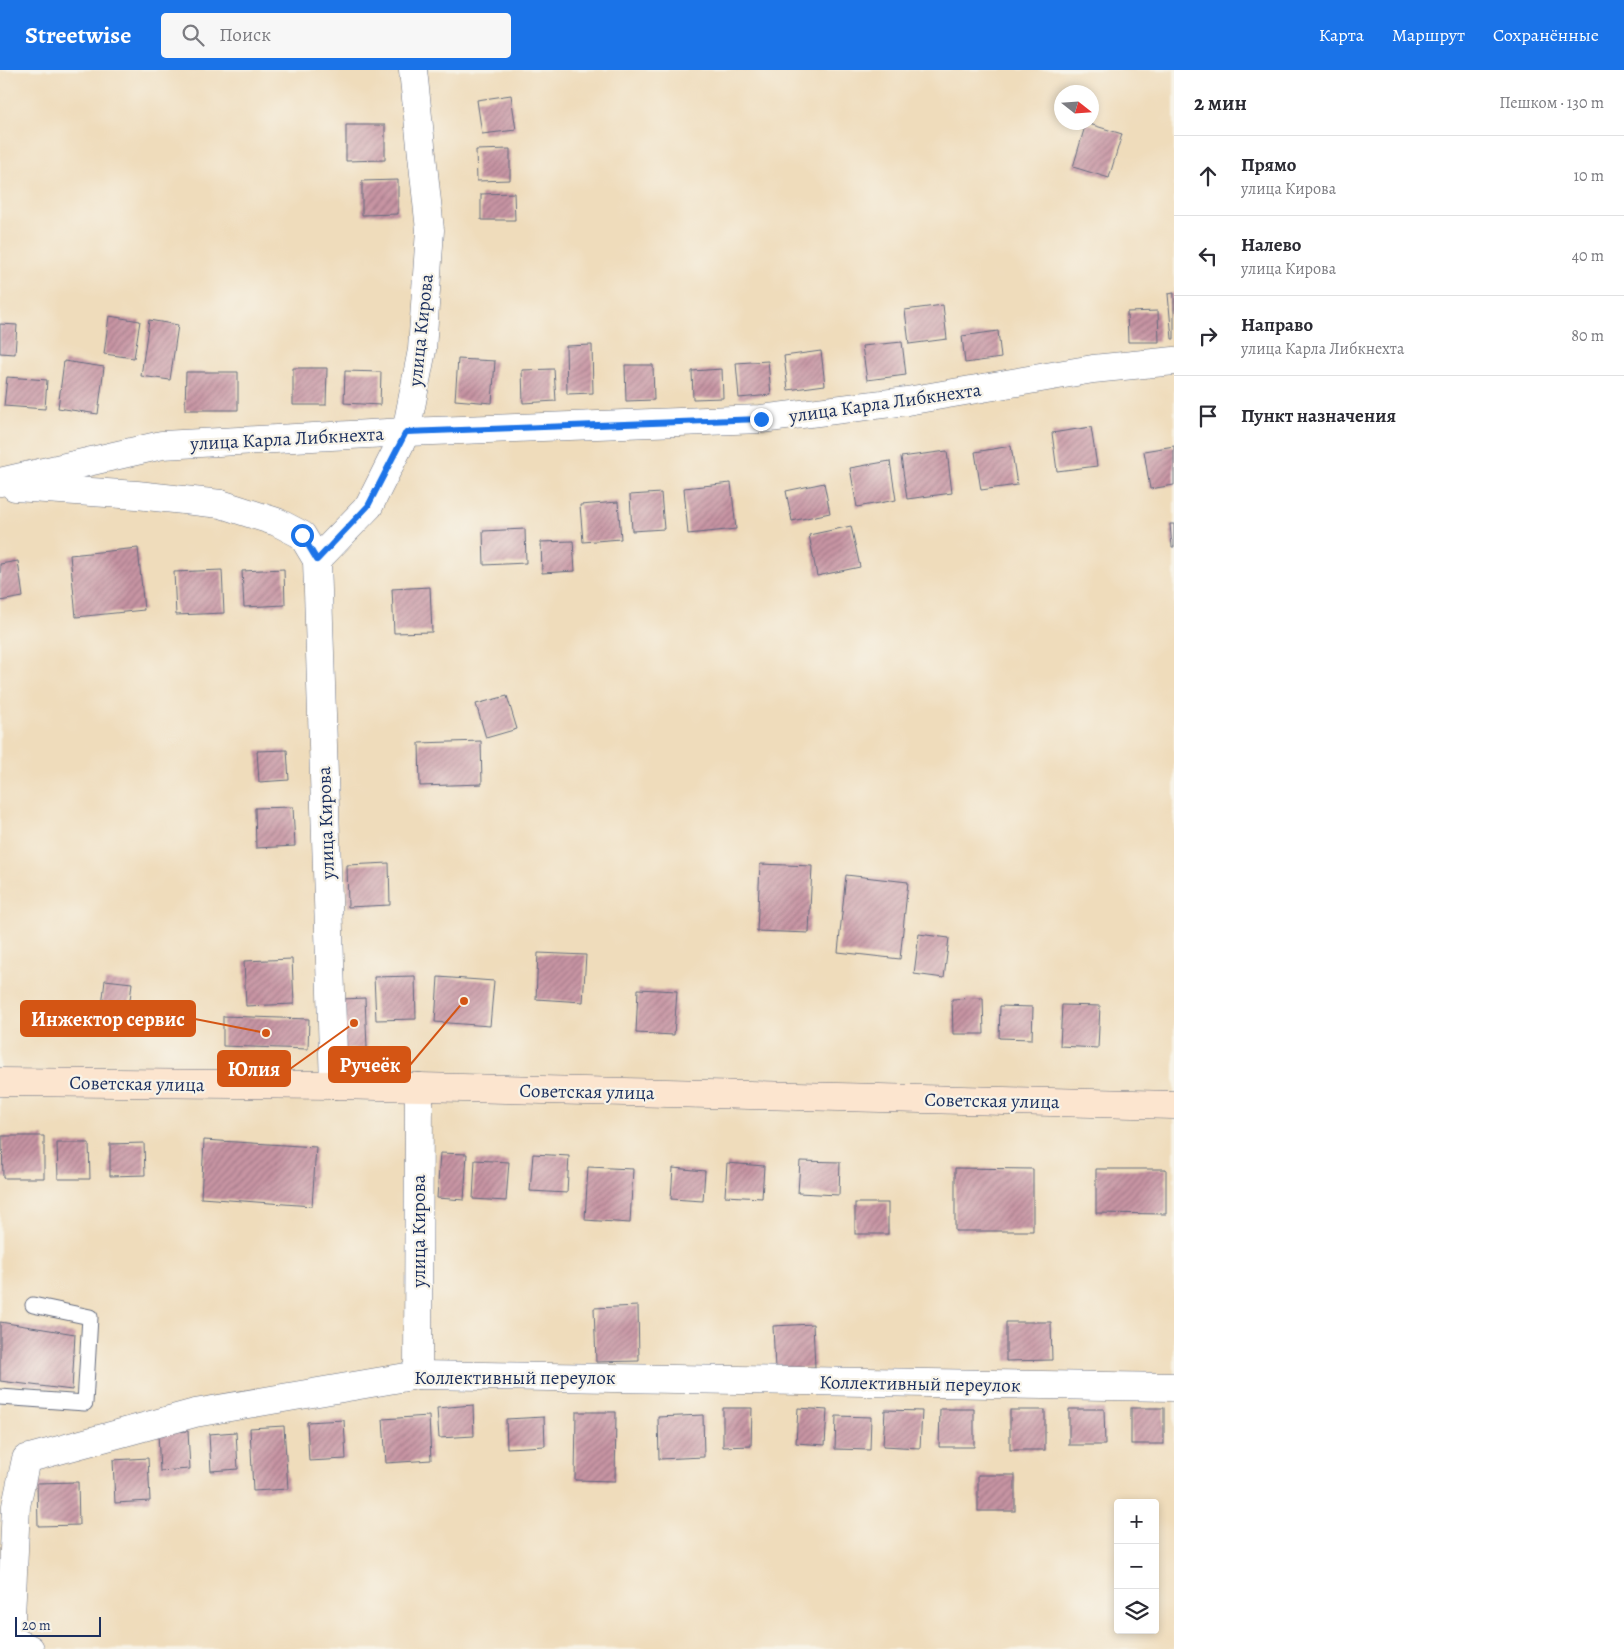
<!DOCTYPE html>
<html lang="ru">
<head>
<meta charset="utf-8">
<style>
  :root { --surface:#fff; --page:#f7f7f7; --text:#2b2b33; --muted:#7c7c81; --line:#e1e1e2; --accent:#1a73e8 }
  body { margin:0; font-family:Alegreya,serif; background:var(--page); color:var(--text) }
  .controls { position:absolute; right:15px; bottom:15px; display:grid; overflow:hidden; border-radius:5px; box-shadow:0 2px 8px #0003 }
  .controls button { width:45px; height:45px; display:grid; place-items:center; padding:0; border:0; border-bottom:1px solid var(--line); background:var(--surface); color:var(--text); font:25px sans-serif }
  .compass { position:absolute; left:1054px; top:15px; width:45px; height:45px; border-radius:50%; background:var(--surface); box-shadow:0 2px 8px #0003; rotate:107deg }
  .scale { position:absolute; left:15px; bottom:12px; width:86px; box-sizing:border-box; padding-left:5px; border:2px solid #1b2f5e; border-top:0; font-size:14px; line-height:18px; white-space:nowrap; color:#1b2f5e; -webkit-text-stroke:4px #f7f3e8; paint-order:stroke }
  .stop { position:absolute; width:15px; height:15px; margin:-11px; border:4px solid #1a73e8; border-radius:50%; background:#fff }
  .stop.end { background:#1a73e8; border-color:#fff; box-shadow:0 1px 5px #0008 }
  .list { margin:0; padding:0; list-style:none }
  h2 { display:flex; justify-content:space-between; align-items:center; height:65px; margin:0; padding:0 20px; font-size:21px }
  h2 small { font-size:16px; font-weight:400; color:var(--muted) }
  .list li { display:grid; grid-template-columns:32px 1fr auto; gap:15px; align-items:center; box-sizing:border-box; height:80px; padding:0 20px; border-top:1px solid var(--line) }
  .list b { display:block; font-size:19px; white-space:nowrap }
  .list p { margin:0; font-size:16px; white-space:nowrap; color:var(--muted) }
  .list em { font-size:16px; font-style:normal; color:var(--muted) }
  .icon { flex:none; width:28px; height:28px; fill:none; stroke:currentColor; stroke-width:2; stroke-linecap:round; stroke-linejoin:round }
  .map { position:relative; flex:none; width:1174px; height:1579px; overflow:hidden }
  header { display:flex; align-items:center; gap:30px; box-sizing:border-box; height:70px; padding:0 25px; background:var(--accent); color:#fff }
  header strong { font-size:24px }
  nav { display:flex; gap:28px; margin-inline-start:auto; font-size:18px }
  .search { width:350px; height:45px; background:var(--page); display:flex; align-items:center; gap:12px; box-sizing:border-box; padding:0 18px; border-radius:5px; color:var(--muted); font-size:19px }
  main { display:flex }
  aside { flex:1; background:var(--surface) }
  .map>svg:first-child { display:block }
  .building { fill:url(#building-hatch) }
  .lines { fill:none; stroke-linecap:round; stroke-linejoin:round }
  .service-casing { stroke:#656c7f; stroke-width:17 }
  .minor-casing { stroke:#656c7f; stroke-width:29 }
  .secondary-casing { stroke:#656c7f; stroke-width:29 }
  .service { stroke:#fff; stroke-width:15 }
  .minor { stroke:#fff; stroke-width:28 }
  .secondary { stroke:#fce5cf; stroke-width:28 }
  .route { stroke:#1a73e8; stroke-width:6 }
  .labels { text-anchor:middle; stroke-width:4.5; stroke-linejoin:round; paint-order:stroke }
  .street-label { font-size:19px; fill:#1b2f5e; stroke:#f7f3e8 }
  .leader { fill:none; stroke:#d45514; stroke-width:2 }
  .callout-dot { fill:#d45514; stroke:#f7f3e8; stroke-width:2 }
  .callout { fill:#d45514; stroke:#d45514; stroke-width:2 }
  .callout-label { font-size:20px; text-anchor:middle; font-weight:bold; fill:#fff }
</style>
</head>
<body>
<header>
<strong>Streetwise</strong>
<div class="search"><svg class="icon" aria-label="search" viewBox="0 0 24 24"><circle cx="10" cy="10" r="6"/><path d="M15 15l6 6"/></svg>Поиск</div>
<nav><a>Карта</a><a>Маршрут</a><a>Сохранённые</a></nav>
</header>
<main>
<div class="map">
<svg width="1174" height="1579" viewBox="0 0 1174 1579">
  <defs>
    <pattern id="building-hatch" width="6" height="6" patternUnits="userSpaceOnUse" patternTransform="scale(1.25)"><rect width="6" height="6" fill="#c794a3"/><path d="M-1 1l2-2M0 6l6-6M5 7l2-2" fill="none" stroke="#a17988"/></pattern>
  </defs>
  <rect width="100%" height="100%" fill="#f7f3e8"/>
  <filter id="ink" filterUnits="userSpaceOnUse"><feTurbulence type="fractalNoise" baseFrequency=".02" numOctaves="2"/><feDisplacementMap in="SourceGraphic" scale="10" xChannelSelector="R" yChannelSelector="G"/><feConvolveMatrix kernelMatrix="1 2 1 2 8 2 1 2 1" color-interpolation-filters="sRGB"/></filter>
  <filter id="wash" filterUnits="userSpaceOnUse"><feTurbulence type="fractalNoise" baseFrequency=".0096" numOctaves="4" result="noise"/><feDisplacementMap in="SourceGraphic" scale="20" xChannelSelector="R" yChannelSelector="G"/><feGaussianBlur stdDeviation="1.12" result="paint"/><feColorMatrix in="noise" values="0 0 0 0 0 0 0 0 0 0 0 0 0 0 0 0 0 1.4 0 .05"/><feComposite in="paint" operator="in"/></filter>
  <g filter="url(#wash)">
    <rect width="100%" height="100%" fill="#efdcbb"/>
    <g id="blocks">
      <g class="building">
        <path d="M511,25l5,35 -34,4 -5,-34z"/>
        <path d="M1086,53l36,11 -13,44 -36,-11z"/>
        <path d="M346,55h39v35l-39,1z"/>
        <path d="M510,79v31l-33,1 -1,-31z"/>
        <path d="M398,110v34l-36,1v-34z"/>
        <path d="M514,123l1,27h-34v-26z"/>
        <path d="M1174,223v46h-2l-4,-45z"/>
        <path d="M943,235l4,34 -38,5 -4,-34z"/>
        <path d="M1158,241l1,31h-31l-1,-30z"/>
        <path d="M109,246l31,5 -6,37 -30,-4z"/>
        <path d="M149,250l29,5 -8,55 -29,-4z"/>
        <path d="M0,254l17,1 -2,29 -15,-1z"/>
        <path d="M998,261l3,27 -36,5 -3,-27z"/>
        <path d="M902,272l4,33 -39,5 -5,-34z"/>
        <path d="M592,275l1,48 -26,1 -1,-48z"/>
        <path d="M821,281l4,34 -37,5 -4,-34z"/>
        <path d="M458,289l37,2 -3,42 -37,-3z"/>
        <path d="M64,291l40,6 -6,47 -40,-6z"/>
        <path d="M768,291l3,34 -32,3 -3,-35z"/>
        <path d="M625,295h28l1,35 -28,1z"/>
        <path d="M293,298h34l-1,37h-33z"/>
        <path d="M554,299l2,32 -33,2 -1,-33z"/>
        <path d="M722,299l1,29 -30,1 -1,-28z"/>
        <path d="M345,301l36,1 -1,33 -36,-2z"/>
        <path d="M186,302h52v38h-53z"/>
        <path d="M7,307l40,3 -2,29 -41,-3z"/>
        <path d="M1091,357l6,39 -40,5 -5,-38z"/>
        <path d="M1011,376l6,39 -36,5 -6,-38z"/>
        <path d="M1174,376v39l-24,4 -6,-38z"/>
        <path d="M947,381l5,42 -45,6 -6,-42z"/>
        <path d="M890,391l6,39 -39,7 -7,-39z"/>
        <path d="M731,413l5,46 -48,5 -4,-46z"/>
        <path d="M824,413l6,30 -38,8 -6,-30z"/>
        <path d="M661,423l3,36 -32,2 -2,-36z"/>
        <path d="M618,432l3,37 -38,3 -3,-37z"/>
        <path d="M1170,454h4v23h-2z"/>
        <path d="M851,456l9,41 -43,9 -8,-41z"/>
        <path d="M525,459l1,34 -42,2 -1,-34z"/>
        <path d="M573,471l2,30 -33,2 -1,-31z"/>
        <path d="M138,478l6,62 -68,7 -6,-62z"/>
        <path d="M18,491l5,36 -23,4v-37z"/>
        <path d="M284,499l1,36 -41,2 -2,-36z"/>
        <path d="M222,500l2,43 -48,2 -2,-43z"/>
        <path d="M430,517l2,45 -38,1 -2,-44z"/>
        <path d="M507,626l10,33 -31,9 -10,-34z"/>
        <path d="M481,671l1,43 -62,2 -1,-43z"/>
        <path d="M287,680l2,30 -30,2 -2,-31z"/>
        <path d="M293,737l2,39 -39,2 -1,-40z"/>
        <path d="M389,793l1,42 -42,2 -1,-42z"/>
        <path d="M760,794l52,2 -3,67 -52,-2z"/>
        <path d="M846,805l62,7 -8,77 -62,-7z"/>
        <path d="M919,864l30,4 -5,40 -30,-4z"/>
        <path d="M538,883l48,2 -3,47 -47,-3z"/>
        <path d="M292,889l2,45 -48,2 -2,-45z"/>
        <path d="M415,906l1,43 -40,1 -2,-43z"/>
        <path d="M438,907l56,4 -4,45 -55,-4z"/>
        <path d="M105,910l27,3 -4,34 -27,-2z"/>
        <path d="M638,919l39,2 -3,44 -38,-2z"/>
        <path d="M365,928l2,50 -23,1 -2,-50z"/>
        <path d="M983,928l1,36h-31l-1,-35z"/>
        <path d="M1062,935l38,1 -2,42 -38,-2z"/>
        <path d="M1000,936l33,1 -1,32 -33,-1z"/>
        <path d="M223,946l86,3 -1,30 -85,-3z"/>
        <path d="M2,1066h42v42h-41z"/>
        <path d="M204,1070l112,7 -4,59 -111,-8z"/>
        <path d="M57,1073h32l1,36h-32z"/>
        <path d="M144,1073l1,32 -35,1v-32z"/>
        <path d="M440,1083l27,1 -3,46 -27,-2z"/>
        <path d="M533,1084l36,2 -2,37 -37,-2z"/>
        <path d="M475,1090l34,2 -3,39 -33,-2z"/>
        <path d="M800,1091l40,1 -1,33 -41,-2z"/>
        <path d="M727,1093l37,3 -2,32 -37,-2z"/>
        <path d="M588,1097l45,2 -3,54 -45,-3z"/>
        <path d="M673,1098l32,3 -2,30 -32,-2z"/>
        <path d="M955,1098l78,1v62h-78z"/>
        <path d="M1096,1099h70v45l-70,-1z"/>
        <rect x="855" y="1133" width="33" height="31"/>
        <path d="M638,1236l1,55 -43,1 -2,-54z"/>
        <path d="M0,1252l75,12 -3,56 -72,-9z"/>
        <path d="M1006,1252h45l1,38 -46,1z"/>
        <path d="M813,1254l2,43 -40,2 -2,-43z"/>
        <path d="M473,1335l1,31 -35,2 -2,-30z"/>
        <path d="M723,1338h29l-1,38 -28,1z"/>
        <path d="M798,1338l29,2 -2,35 -29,-2z"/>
        <rect x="1131" y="1338" width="33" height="36"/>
        <path d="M940,1339h34v38h-35z"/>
        <path d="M1069,1339h35l1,36h-36z"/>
        <path d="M885,1340l37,1 -2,37 -37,-2z"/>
        <rect x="1010" y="1340" width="35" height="40"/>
        <path d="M576,1342h40l-1,69 -40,-1z"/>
        <path d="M703,1345l1,42 -45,2 -1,-42z"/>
        <path d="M429,1346l2,44 -45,3 -3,-44z"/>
        <path d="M836,1346l35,1 -1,33 -35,-1z"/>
        <path d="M544,1347l1,29 -38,2 -1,-29z"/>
        <path d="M344,1350l2,39 -37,2 -2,-39z"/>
        <path d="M284,1356l4,63 -35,2 -3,-63z"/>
        <path d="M188,1361l2,38 -30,2 -2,-38z"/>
        <path d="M236,1362l2,37 -27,2 -2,-37z"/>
        <path d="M148,1388l2,43 -35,2 -2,-43z"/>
        <rect x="978" y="1405" width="37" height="36"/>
        <path d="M78,1412l1,43 -41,1 -1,-43z"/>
      </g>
    </g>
  </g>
  <g filter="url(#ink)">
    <use href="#blocks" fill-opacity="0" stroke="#656c7f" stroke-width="1"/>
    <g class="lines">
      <g class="service-casing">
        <path id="service" d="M0,1327l85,6 5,-86 -57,-12"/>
      </g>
      <g class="minor-casing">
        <g id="minor">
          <path d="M0,412l162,-37 244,-13 355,-13 146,-18 186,-32 81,-8"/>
          <path d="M15,417l122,8 84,9 56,18 25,13 15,25"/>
          <path d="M334,1015l-17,-525 52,-54 37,-74 16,-82 8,-120 -17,-160"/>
          <path d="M418,1305l1,-288"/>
          <path d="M0,1569h10l6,-133 10,-47 169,-46 223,-38 756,12"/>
          <path d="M10,1569l20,10"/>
        </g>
      </g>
      <g class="secondary-casing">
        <path id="secondary" d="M0,1012l334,3 840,20"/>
      </g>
      <use href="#service" class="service"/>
      <use href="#minor" class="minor"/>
      <use href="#secondary" class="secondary"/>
    </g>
  </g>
  <g class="lines" filter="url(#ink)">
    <path class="route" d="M302,465l15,25 51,-54 38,-74 355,-13"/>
  </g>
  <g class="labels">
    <g class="street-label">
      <text transform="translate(420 260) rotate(-84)" y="7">улица Кирова</text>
      <text transform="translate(885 332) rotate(-8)" y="7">улица Карла Либкнехта</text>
      <text transform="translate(287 368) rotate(-3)" y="7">улица Карла Либкнехта</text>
      <text transform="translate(325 753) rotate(-92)" y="7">улица Кирова</text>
      <text transform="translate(137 1013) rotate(1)" y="7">Советская улица</text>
      <text transform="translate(587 1021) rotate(1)" y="7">Советская улица</text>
      <text transform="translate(992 1030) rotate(1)" y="7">Советская улица</text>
      <text transform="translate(418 1161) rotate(-90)" y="7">улица Кирова</text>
      <text x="515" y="1314">Коллективный переулок</text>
      <text transform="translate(920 1313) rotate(1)" y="7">Коллективный переулок</text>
    </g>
  </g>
  <path class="leader" d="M266 963L195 949M464 931L410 995M354 953L290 999"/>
  <g class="callout-dot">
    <circle cx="266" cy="963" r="5"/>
    <circle cx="464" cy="931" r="5"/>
    <circle cx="354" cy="953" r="5"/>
  </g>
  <g class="callout">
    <rect x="21" y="931" width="174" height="35" rx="5"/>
    <rect x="329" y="977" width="81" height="35" rx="5"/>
    <rect x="218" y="981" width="72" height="35" rx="5"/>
  </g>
  <g class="callout-label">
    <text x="108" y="956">Инжектор сервис</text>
    <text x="370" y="1002">Ручеёк</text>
    <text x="254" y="1006">Юлия</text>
  </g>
</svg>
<div class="controls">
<button>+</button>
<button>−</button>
<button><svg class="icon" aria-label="layers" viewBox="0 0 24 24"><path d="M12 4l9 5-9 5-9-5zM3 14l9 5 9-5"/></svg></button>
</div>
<svg class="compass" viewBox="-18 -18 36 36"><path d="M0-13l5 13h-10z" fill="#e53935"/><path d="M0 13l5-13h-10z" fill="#7c7c81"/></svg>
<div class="scale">20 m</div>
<div class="stop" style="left:302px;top:465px"></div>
<div class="stop end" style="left:761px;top:349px"></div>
</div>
<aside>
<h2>2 мин<small>Пешком · 130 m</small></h2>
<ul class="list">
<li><svg class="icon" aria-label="ahead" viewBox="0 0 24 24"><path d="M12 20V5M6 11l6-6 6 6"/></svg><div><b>Прямо</b><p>улица Кирова</p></div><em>10 m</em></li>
<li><svg class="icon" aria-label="left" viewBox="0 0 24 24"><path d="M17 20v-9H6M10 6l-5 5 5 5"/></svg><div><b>Налево</b><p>улица Кирова</p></div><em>40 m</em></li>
<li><svg class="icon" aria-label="right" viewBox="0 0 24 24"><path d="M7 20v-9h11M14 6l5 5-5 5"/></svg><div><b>Направо</b><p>улица Карла Либкнехта</p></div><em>80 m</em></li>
<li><svg class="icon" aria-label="arrive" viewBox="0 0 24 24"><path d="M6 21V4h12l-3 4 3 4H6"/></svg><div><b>Пункт назначения</b></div></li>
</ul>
</aside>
</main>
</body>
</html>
